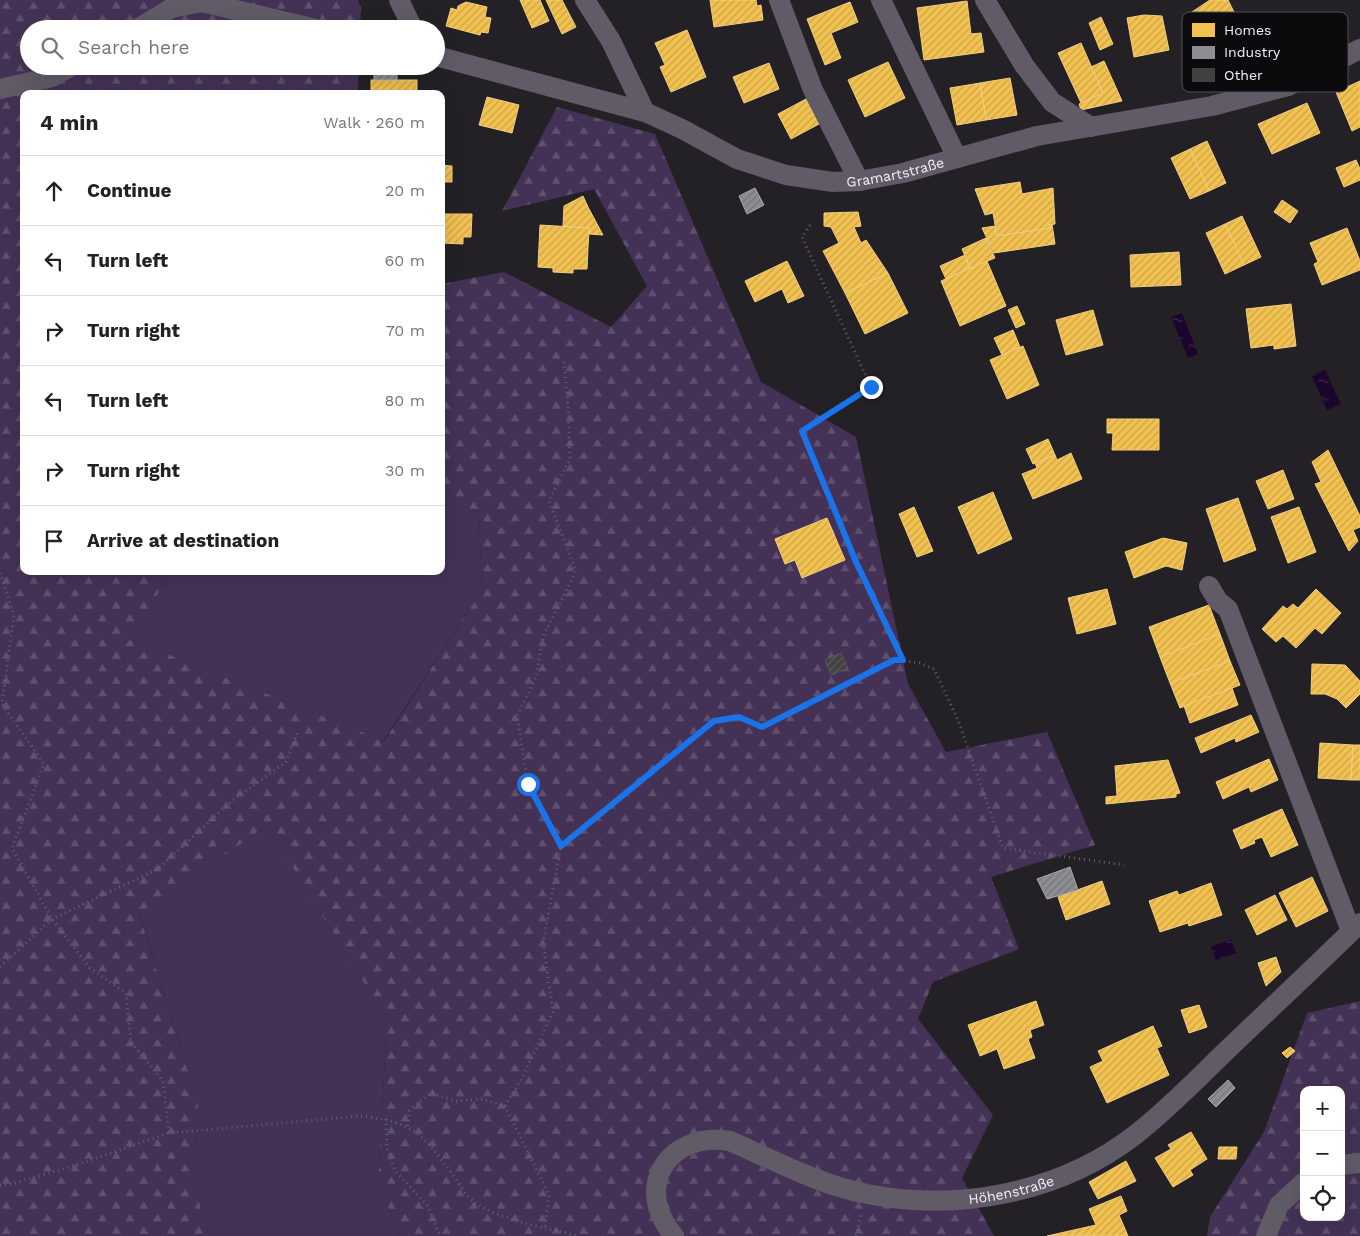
<!DOCTYPE html>
<html lang="en">
<head>
<meta charset="utf-8">
<style>
  :root { --surface:#fff; --page:#f2f2f2; --text:#222; --muted:#767676; --line:#e0e0e0 }
  body { margin:0; font-family:"Work Sans",sans-serif; background:var(--page); color:var(--text) }
  .controls { position:absolute; right:15px; bottom:15px; display:grid; overflow:hidden; border-radius:10px; box-shadow:0 5px 20px #0002 }
  .controls button { width:45px; height:45px; display:grid; place-items:center; padding:0; border:0; border-bottom:1px solid var(--line); background:var(--surface); color:var(--text); font:25px sans-serif }
  .stop { position:absolute; width:15px; height:15px; margin:-11px; border:4px solid #1a73e8; border-radius:50%; background:#fff }
  .stop.end { background:#1a73e8; border-color:#fff; box-shadow:0 1px 5px #0008 }
  .list { margin:0; padding:0; list-style:none }
  h2 { display:flex; justify-content:space-between; align-items:center; height:65px; margin:0; padding:0 20px; font-size:21px }
  h2 small { font-size:16px; font-weight:400; color:var(--muted) }
  .list li { display:grid; grid-template-columns:32px 1fr auto; gap:15px; align-items:center; box-sizing:border-box; height:70px; padding:0 20px; border-top:1px solid var(--line) }
  .list b { display:block; font-size:19px; white-space:nowrap }
  .list em { font-size:16px; font-style:normal; color:var(--muted) }
  .icon { flex:none; width:28px; height:28px; fill:none; stroke:currentColor; stroke-width:2; stroke-linecap:round; stroke-linejoin:round }
  .map { position:relative; flex:none; width:1360px; height:1236px; overflow:hidden }
  .search { position:absolute; background:var(--surface); box-shadow:0 5px 20px #0002; left:20px; top:20px; width:425px; height:55px; display:flex; align-items:center; gap:12px; box-sizing:border-box; padding:0 18px; border-radius:28px; color:var(--muted); font-size:19px }
  .panel { position:absolute; background:var(--surface); box-shadow:0 5px 20px #0002; left:20px; top:90px; width:425px; height:485px; border-radius:10px }
  .map>svg:first-child { display:block }
  .green { fill:#443256 }
  .forest { fill:url(#forest-firs); fill-rule:evenodd }
  .water { fill:url(#water-ripples) }
  .homes { fill:url(#homes-hatch); stroke:#f2cf81 }
  .industry { fill:url(#industry-hatch); stroke:#acabb0 }
  .building { fill:url(#building-hatch); stroke:#58565a }
  .lines { fill:none; stroke-linecap:round; stroke-linejoin:round }
  .path { stroke:#646069; stroke-width:3; stroke-dasharray:1 4; stroke-linecap:butt }
  .minor { stroke:#615b67; stroke-width:20 }
  .route { stroke:#1a73e8; stroke-width:6 }
  .labels { text-anchor:middle; stroke-width:5; stroke-linejoin:round; paint-order:stroke }
  .street-label { font-size:14px; fill:#f3f1f7; stroke:#0b0a0d }
  .key { fill:#0b0a0d; stroke:#514f53; stroke-width:1 }
  .key-label { font-size:14px; fill:#f3f1f7 }
</style>
</head>
<body>
<div class="map">
<svg width="1360" height="1236" viewBox="0 0 1360 1236">
  <defs>
    <pattern id="forest-firs" width="22" height="20" patternUnits="userSpaceOnUse" patternTransform="scale(1.25)"><rect width="22" height="20" fill="#443256"/><path d="M5 1l3.5 6h-7zM16 11l3.5 6h-7z" fill="#5f506f"/></pattern>
    <pattern id="water-ripples" width="26" height="14" patternUnits="userSpaceOnUse" patternTransform="scale(1.25)"><rect width="26" height="14" fill="#1c052d"/><path d="M2 4q2-2 4 0t4 0M15 11q2-2 4 0t4 0" fill="none" stroke="#3d2a4c"/></pattern>
    <pattern id="homes-hatch" width="6" height="6" patternUnits="userSpaceOnUse" patternTransform="scale(1.25)"><rect width="6" height="6" fill="#f2c14e"/><path d="M-1 1l2-2M0 6l6-6M5 7l2-2" fill="none" stroke="#c8a34d"/></pattern>
    <pattern id="industry-hatch" width="6" height="6" patternUnits="userSpaceOnUse" patternTransform="scale(1.25)"><rect width="6" height="6" fill="#8d8d92"/><path d="M-1 1l2-2M0 6l6-6M5 7l2-2" fill="none" stroke="#757579"/></pattern>
    <pattern id="building-hatch" width="6" height="6" patternUnits="userSpaceOnUse" patternTransform="scale(1.25)"><rect width="6" height="6" fill="#414043"/><path d="M-1 1l2-2M0 6l6-6M5 7l2-2" fill="none" stroke="#5d5c5f"/></pattern>
  </defs>
  <rect width="100%" height="100%" fill="#232125"/>
  <g class="green">
    <path d="M441,497l38,15 3,78 -99,151 -248,-100 34,-70h272z"/>
    <path d="M267,826l120,194 -9,162 22,54h-191l-18,-61 7,-71 -59,-192z"/>
  </g>
  <g class="forest">
    <path d="M0,0h358l3,8 -1,21h-331v37h330l-1,28h-334v477h145l-34,70 249,100 98,-151 -3,-78 -38,-15v-213l63,-12 107,55 36,-41 -53,-97 -92,22 55,-104 98,27 106,248 95,55 52,247 38,68 101,-20 48,113 -104,32 28,72 -86,33 -15,37 75,96 -31,63 32,58h-594l-22,-54 9,-162 -120,-194 -128,87 59,191 -7,71 18,61h-209z"/>
    <path d="M1360,1001v235h-153l3,-19 54,-85 43,-119zM1304,1090h37v127h-37z"/>
  </g>
  <g class="water">
    <path d="M1182,313l16,41 -10,4 -17,-41z"/>
    <path d="M1325,370l16,34 -14,6 -15,-34z"/>
    <path d="M1231,939l5,14 -20,7 -5,-13z"/>
  </g>
  <g class="homes">
    <path d="M520,0h20l9,21 -17,7z"/>
    <path d="M546,0h16l14,27 -14,7z"/>
    <path d="M710,0h46l1,6 4,-1 2,15 -49,7z"/>
    <path d="M1210,0h18l17,34 -35,16 -18,-38z"/>
    <path d="M967,1l4,33 10,-1 3,19 -60,8 -7,-52z"/>
    <path d="M466,2l21,5 -2,10 6,1 -3,15 -7,-1 -1,3 -34,-9 5,-18 6,2 1,-4z"/>
    <path d="M850,2l8,20 -27,11 10,25 -16,7 -18,-46z"/>
    <path d="M1144,15l18,1 7,34 -35,7 -7,-39z"/>
    <path d="M1101,17l12,27 -13,6 -11,-27z"/>
    <path d="M687,30l19,47 -35,15 -11,-25 5,-2 -10,-22z"/>
    <path d="M1081,43l22,50 -22,10 -23,-50z"/>
    <path d="M1104,61l18,40 -41,9 -2,-6 24,-11 -12,-26z"/>
    <path d="M888,62l17,36 -40,19 -17,-37z"/>
    <path d="M769,63l10,26 -35,14 -11,-26z"/>
    <path d="M1010,78l7,37 -31,5 -6,-37z"/>
    <rect x="371" y="80" width="46" height="14"/>
    <path d="M1360,81v46l-8,4 -16,-39z"/>
    <path d="M980,83l6,37 -29,5 -7,-37z"/>
    <path d="M487,97l32,8 -7,28 -33,-8z"/>
    <path d="M806,99l13,25 -28,15 -13,-25z"/>
    <path d="M1307,103l13,30 -48,21 -14,-30z"/>
    <path d="M1207,141l19,42 -17,8 -19,-42z"/>
    <path d="M1190,149l19,42 -19,8 -19,-41z"/>
    <path d="M1356,160l4,9v11l-16,7 -8,-19z"/>
    <path d="M441,165l11,1v16h-11z"/>
    <path d="M1020,182l2,12 31,-6 2,36 -6,1 1,3 -53,8 -4,-23 -8,2 -10,-26z"/>
    <path d="M583,196l5,11 15,28 -14,-1v-6l-26,-2 1,-20z"/>
    <path d="M1282,200l16,11 -8,12 -16,-11z"/>
    <path d="M858,212l3,14 -7,1 7,16 5,-3 22,33 -43,20 -22,-42 16,-8 -8,-16 -7,-1v-13z"/>
    <path d="M441,214h31l-1,23h-8v7l-22,-1z"/>
    <path d="M1242,216l19,41 -17,8 -19,-41z"/>
    <path d="M1052,224l3,20 -61,9 -12,-25 13,-2 2,10 53,-8 -1,-3z"/>
    <path d="M1225,224l19,41 -19,9 -19,-41z"/>
    <path d="M540,225l49,3 -2,41h-14v4l-20,-1v-4l-15,-1z"/>
    <path d="M1347,228l13,33v9l-38,15 -8,-21 4,-2 -8,-19z"/>
    <path d="M986,238l9,20 -25,10 -8,-19z"/>
    <path d="M1179,252l2,33 -50,2 -1,-32z"/>
    <path d="M965,255l5,13 -24,11 -6,-13z"/>
    <path d="M787,261l17,35 -16,7 -6,-14 -27,13 -10,-21z"/>
    <path d="M987,261l19,45 -46,20 -19,-45z"/>
    <path d="M888,273l20,40 -43,21 -20,-41z"/>
    <path d="M1291,304l5,42 -22,3v-4l-23,3 -5,-39z"/>
    <path d="M1017,306l8,18 -9,4 -8,-18z"/>
    <path d="M1093,310l10,35 -37,10 -10,-35z"/>
    <path d="M1013,330l7,17 -18,8 -8,-17z"/>
    <path d="M1023,346l16,39 -32,14 -17,-39z"/>
    <path d="M1107,419h52v31h-47l1,-17h-6z"/>
    <path d="M1048,439l7,16 -22,9 -7,-15z"/>
    <path d="M1328,450l32,66v11l-7,3 5,11 -9,10 -34,-67 6,-2 -9,-20z"/>
    <path d="M1071,453l11,26 -49,20 -11,-25 15,-6 -2,-5 20,-8 2,5z"/>
    <path d="M1283,470l11,29 -26,10 -12,-28z"/>
    <path d="M993,492l19,47 -34,15 -20,-47z"/>
    <path d="M1238,498l18,52 -32,12 -18,-53z"/>
    <path d="M914,507l19,44 -16,6 -18,-43z"/>
    <path d="M1299,507l17,45 -28,11 -17,-46z"/>
    <path d="M827,518l18,42 -43,18 -7,-18 -10,4 -10,-25z"/>
    <path d="M1163,538l24,5 -5,27 -16,-4 -32,12 -9,-26z"/>
    <path d="M1107,589l9,35 -39,10 -9,-36z"/>
    <path d="M1316,589l25,24 -19,21 -7,-6 -19,20 -13,-12 -7,6 -14,-13 21,-23 4,3 6,-5 5,4z"/>
    <path d="M1209,605l11,29 -60,23 -11,-30z"/>
    <path d="M1220,634l10,27 -60,22 -10,-26z"/>
    <path d="M1230,661l10,24 -60,23 -10,-25z"/>
    <path d="M1312,664l33,1 15,16v13l-14,14 -9,-9 -12,-5h-14z"/>
    <path d="M1232,688l6,17 -48,18 -6,-17z"/>
    <path d="M1251,715l8,17 -23,10 -1,-4 -34,15 -6,-15z"/>
    <path d="M1320,743l33,2 -2,35 -33,-2z"/>
    <path d="M1353,745h7v35h-9z"/>
    <path d="M1269,759l9,21 -27,12 -2,-5 -26,12 -7,-17z"/>
    <path d="M1168,760l12,33 -4,1v3l-70,7v-7l11,-1 -2,-30z"/>
    <path d="M1282,809l16,36 -27,12 -9,-20 -8,3 1,3 -14,6 -8,-19z"/>
    <path d="M1312,877l16,34 -32,16 -17,-34z"/>
    <path d="M1102,881l8,23 -44,16 -8,-23z"/>
    <path d="M1211,883l11,32 -33,11 -1,-3 -28,9 -11,-31 28,-10 2,4z"/>
    <path d="M1275,895l12,25 -30,15 -12,-25z"/>
    <path d="M1276,957l5,15 -15,14 -8,-23z"/>
    <path d="M1036,1001l8,24 -14,5 2,7 -4,2 7,19 -31,11 -7,-20 -17,7 -12,-31z"/>
    <path d="M1199,1005l8,22 -18,6 -8,-23z"/>
    <path d="M1153,1026l9,20 -5,2 12,27 -62,28 -17,-36 13,-6 -5,-10z"/>
    <path d="M1290,1047l5,4 -8,7 -5,-5z"/>
    <path d="M1191,1132l16,27 -17,11 3,5 -20,12 -18,-29 16,-9 -3,-4z"/>
    <path d="M1219,1147h18l-1,12h-18z"/>
    <path d="M1126,1161l10,20 -38,18 -9,-17z"/>
    <path d="M1121,1196l6,15 -8,4 9,21h-81l49,-11 -7,-16z"/>
  </g>
  <g class="industry">
    <rect x="374" y="66" width="23" height="14"/>
    <path d="M755,188l9,17 -17,9 -8,-18z"/>
    <path d="M1070,867l8,23 -31,9 -10,-20z"/>
    <path d="M1228,1080l7,8 -19,19 -8,-8z"/>
  </g>
  <path class="building" d="M841,653l7,15 -17,7 -6,-15z"/>
  <g class="lines">
    <g class="path">
      <path d="M810,225l-8,12 69,150 -69,44 54,131 47,98"/>
      <path d="M0,573l14,42 -12,89 42,60 -32,84 40,71 38,49 36,25 5,49 32,39 6,52"/>
      <path d="M561,846l-33,-62 -11,-68 19,-39 7,-40 33,-66 -27,-70 21,-42 -2,-53 -4,-44"/>
      <path d="M0,967l52,-48 106,-50 75,-69 53,-38 12,-32"/>
      <path d="M505,1106l44,89 -4,32"/>
      <path d="M386,1119l1,29 8,23 32,34 13,31"/>
      <path d="M408,1126l1,-15 21,-18 27,8 24,-2 24,7 17,-28 31,-66 -10,-70 18,-96 154,-125 24,-4 23,10 132,-67 26,3 14,6 24,51 45,128 121,17"/>
      <path d="M0,1185l12,-1 67,-20 90,-31 192,-17c52,6 61,17 92,59 6,8 13,21 21,27 30,20 71,25 105,34"/>
      <path d="M856,1236l5,-22"/>
    </g>
    <g class="minor">
      <path d="M399,0l14,29"/>
      <path d="M585,0l26,41 34,71"/>
      <path d="M779,0l34,90 46,91"/>
      <path d="M881,0l76,158"/>
      <path d="M985,0l39,65 28,37 39,25"/>
      <path d="M137,29l35,-21 30,-6 114,27"/>
      <path id="s1" d="M436,56l209,56 37,17 55,30 49,16 47,7 26,-1 44,-8 134,-37 175,-30 76,-20 72,-37"/>
      <path d="M0,89l52,-12 20,-11"/>
      <path d="M1209,586l9,15 10,8 123,322"/>
      <path d="M1341,1165l19,-2"/>
      <path id="s2" d="M674,1236c-41,-48 -7,-105 56,-95 43,19 90,44 137,53 92,18 193,-1 268,-59 32,-25 62,-56 91,-84 45,-43 90,-85 134,-128"/>
      <path d="M1266,1236l13,-31 25,-23"/>
    </g>
  </g>
  <g class="lines">
    <path class="route" d="M528,784l33,62 153,-125 25,-4 23,10 132,-67h9l-47,-98 -54,-131 69,-44"/>
  </g>
  <g class="labels">
    <g class="street-label">
      <text dy="5" stroke="none"><textPath href="#s1" startOffset="482">Gramartstraße</textPath></text>
      <text dy="5" stroke="none"><textPath href="#s2" startOffset="444">Höhenstraße</textPath></text>
    </g>
  </g>
  <rect x="1182" y="12" width="166" height="80" rx="8" class="key"/>
  <rect x="1192" y="23" width="23" height="14" fill="#f2c14e"/>
  <rect x="1192" y="46" width="23" height="13" fill="#8d8d92"/>
  <rect x="1192" y="68" width="23" height="14" fill="#414043"/>
  <g class="key-label">
    <text x="1224" y="35">Homes</text>
    <text x="1224" y="57">Industry</text>
    <text x="1224" y="80">Other</text>
  </g>
</svg>
<div class="controls">
<button>+</button>
<button>−</button>
<button><svg class="icon" aria-label="locate" viewBox="0 0 24 24"><circle cx="12" cy="12" r="6"/><path d="M12 2v4M12 18v4M2 12h4M18 12h4"/></svg></button>
</div>
<div class="stop" style="left:528px;top:784px"></div>
<div class="stop end" style="left:871px;top:387px"></div>
<div class="search"><svg class="icon" aria-label="search" viewBox="0 0 24 24"><circle cx="10" cy="10" r="6"/><path d="M15 15l6 6"/></svg>Search here</div>
<section class="panel">
<h2>4 min<small>Walk · 260 m</small></h2>
<ul class="list">
<li><svg class="icon" aria-label="ahead" viewBox="0 0 24 24"><path d="M12 20V5M6 11l6-6 6 6"/></svg><div><b>Continue</b></div><em>20 m</em></li>
<li><svg class="icon" aria-label="left" viewBox="0 0 24 24"><path d="M17 20v-9H6M10 6l-5 5 5 5"/></svg><div><b>Turn left</b></div><em>60 m</em></li>
<li><svg class="icon" aria-label="right" viewBox="0 0 24 24"><path d="M7 20v-9h11M14 6l5 5-5 5"/></svg><div><b>Turn right</b></div><em>70 m</em></li>
<li><svg class="icon" aria-label="left" viewBox="0 0 24 24"><path d="M17 20v-9H6M10 6l-5 5 5 5"/></svg><div><b>Turn left</b></div><em>80 m</em></li>
<li><svg class="icon" aria-label="right" viewBox="0 0 24 24"><path d="M7 20v-9h11M14 6l5 5-5 5"/></svg><div><b>Turn right</b></div><em>30 m</em></li>
<li><svg class="icon" aria-label="arrive" viewBox="0 0 24 24"><path d="M6 21V4h12l-3 4 3 4H6"/></svg><div><b>Arrive at destination</b></div></li>
</ul>
</section>
</div>
</body>
</html>
